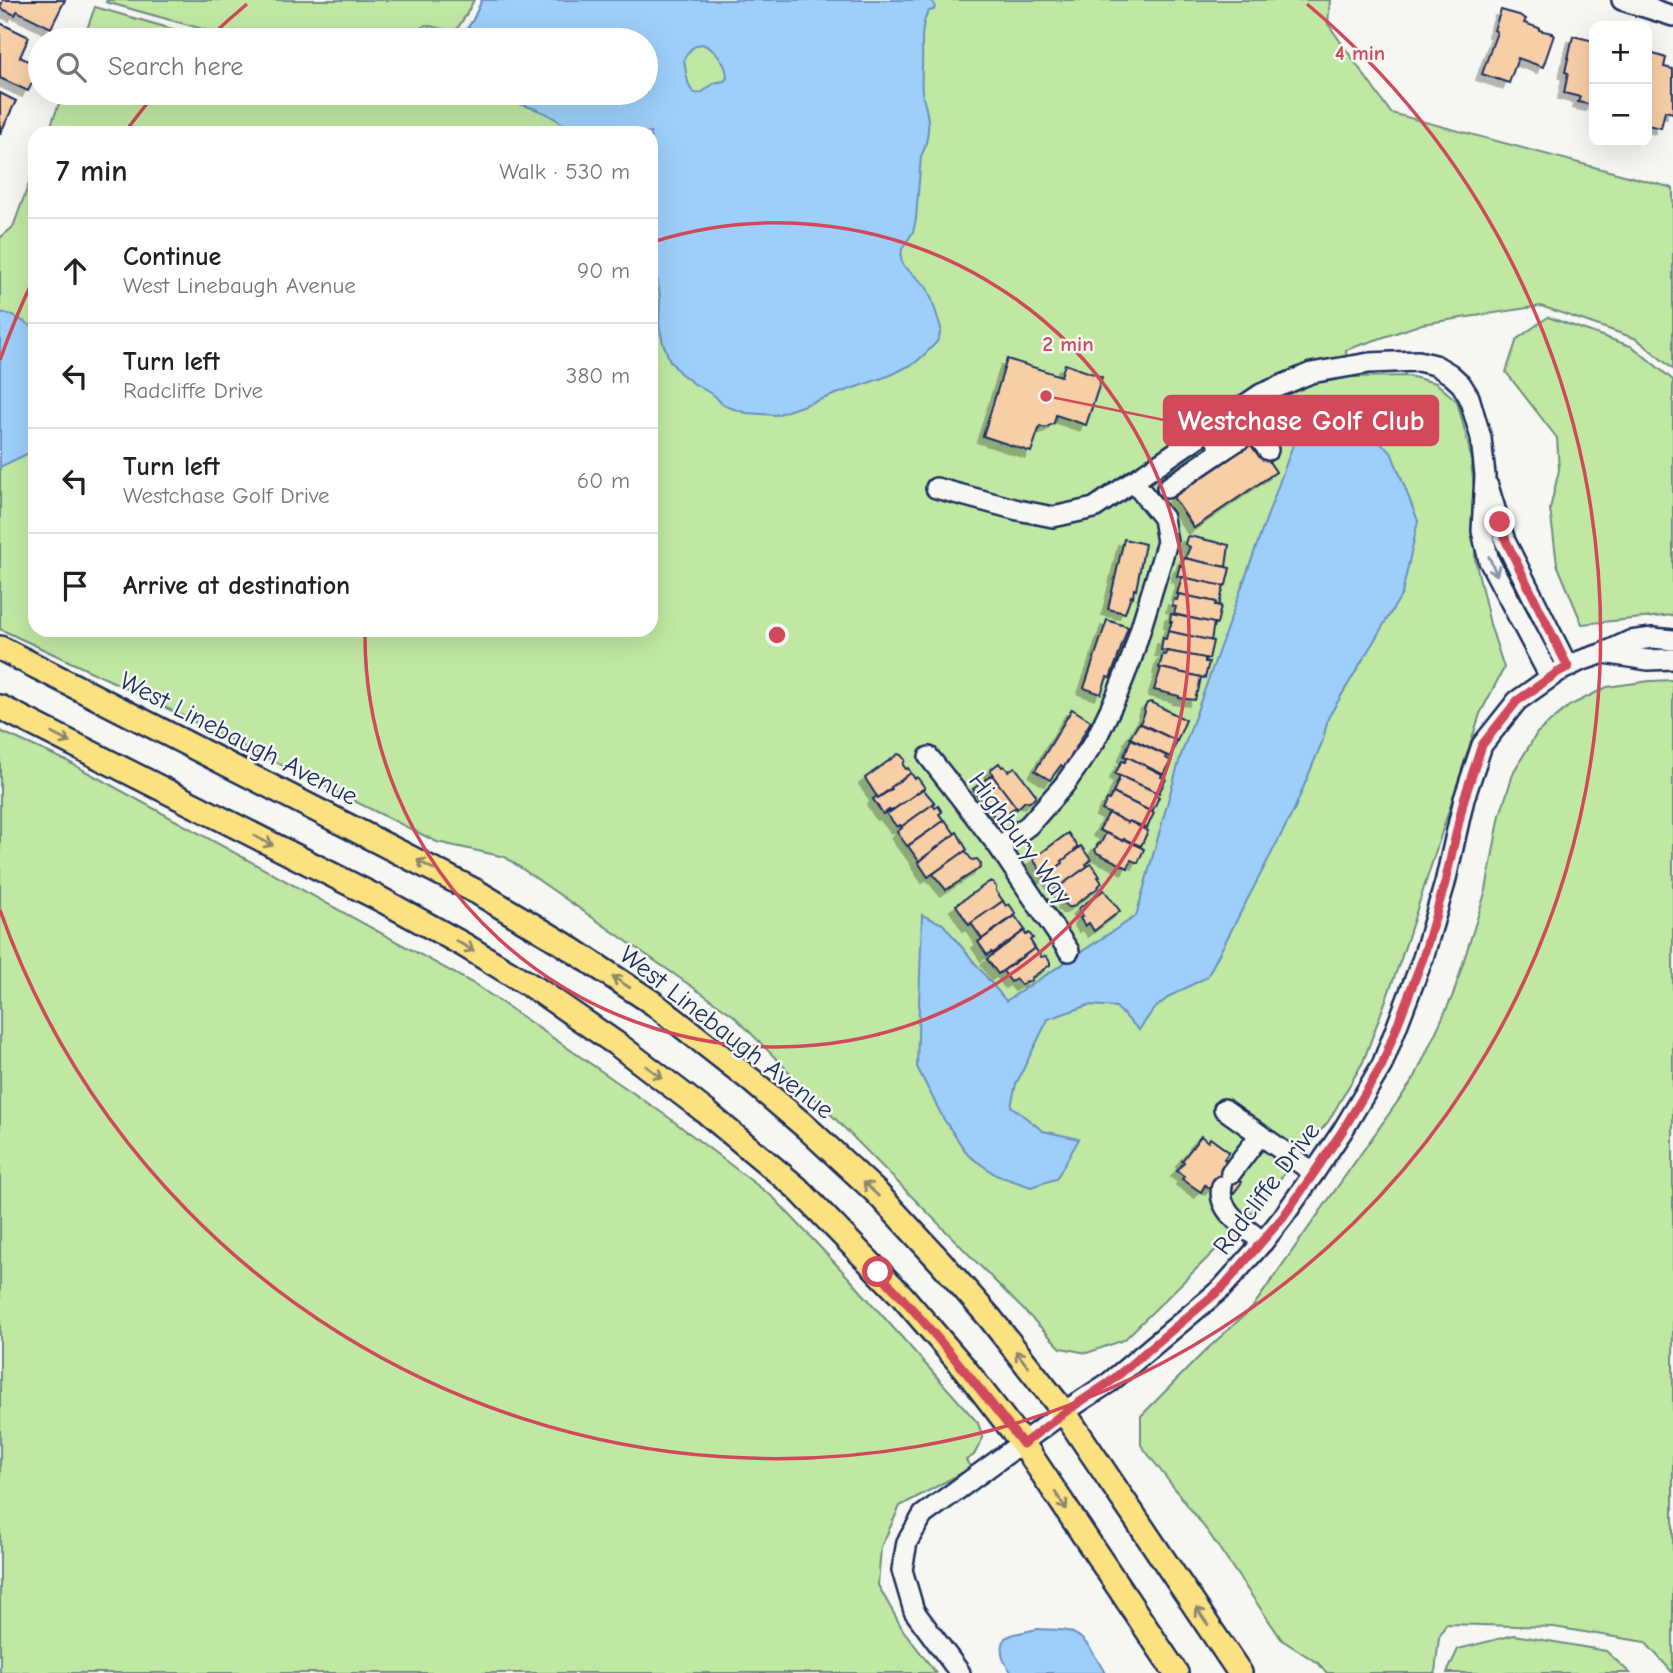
<!DOCTYPE html>
<html lang="en">
<head>
<meta charset="utf-8">
<style>
  :root { --surface:#fff; --page:#f6f6f6; --text:#202124; --muted:#757577; --line:#e0e0e0 }
  body { margin:0; font-family:"Comic Neue",sans-serif; background:var(--page); color:var(--text) }
  .controls { position:absolute; right:21px; top:21px; display:grid; overflow:hidden; border-radius:14px; box-shadow:0 7px 28px #0002 }
  .controls button { width:63px; height:63px; display:grid; place-items:center; padding:0; border:0; border-bottom:2px solid var(--line); background:var(--surface); color:var(--text); font:35px sans-serif }
  .stop { position:absolute; width:21px; height:21px; margin:-16px; border:5px solid #d1495b; border-radius:50%; background:#fff }
  .stop.end { background:#d1495b; border-color:#fff; box-shadow:0 2px 7px #0008 }
  .list { margin:0; padding:0; list-style:none }
  h2 { display:flex; justify-content:space-between; align-items:center; height:91px; margin:0; padding:0 28px; font-size:30px }
  h2 small { font-size:23px; font-weight:400; color:var(--muted) }
  .list li { display:grid; grid-template-columns:46px 1fr auto; gap:21px; align-items:center; box-sizing:border-box; height:105px; padding:0 28px; border-top:2px solid var(--line) }
  .list b { display:block; font-size:26px; white-space:nowrap }
  .list p { margin:0; font-size:23px; white-space:nowrap; color:var(--muted) }
  .list em { font-size:23px; font-style:normal; color:var(--muted) }
  .icon { flex:none; width:38px; height:38px; fill:none; stroke:currentColor; stroke-width:2; stroke-linecap:round; stroke-linejoin:round }
  .map { position:relative; flex:none; width:1673px; height:1673px; overflow:hidden }
  .search { position:absolute; background:var(--surface); box-shadow:0 7px 28px #0002; left:28px; top:28px; width:630px; height:77px; display:flex; align-items:center; gap:18px; box-sizing:border-box; padding:0 24px; border-radius:38px; color:var(--muted); font-size:26px }
  .panel { position:absolute; background:var(--surface); box-shadow:0 7px 28px #0002; left:28px; top:126px; width:630px; height:511px; border-radius:21px }
  .map>svg:first-child { display:block }
  .green { fill:#c0e8a3; stroke:#6e8c80; stroke-width:2 }
  .water { fill:#9dcffa; stroke:#698fbc; stroke-width:2; fill-rule:evenodd }
  .building { fill:#f7cea6; stroke:#1b2f5e; stroke-width:2; filter:url(#shadow) }
  .lines { fill:none; stroke-linecap:round; stroke-linejoin:round }
  .minor-casing { stroke:#1b2f5e; stroke-width:24 }
  .major-casing { stroke:#1b2f5e; stroke-width:28 }
  .minor { stroke:#f6f6f2; stroke-width:19 }
  .major { stroke:#fbe180; stroke-width:23 }
  .oneway { stroke:#8892a8 }
  .oneway2 { stroke:#8b886f }
  .route { stroke:#d1495b; stroke-width:9 }
  .ring { fill:none; stroke:#d1495b; stroke-width:3.5 }
  .labels { text-anchor:middle; stroke-width:5; stroke-linejoin:round; paint-order:stroke }
  .street-label { font-size:26px; fill:#1b2f5e; stroke:#f6f6f2 }
  .centre { fill:#d1495b; stroke:#f6f6f2; stroke-width:3.5 }
  .ring-label { font-size:21px; text-anchor:middle; font-weight:bold; fill:#d1495b; stroke:#f6f6f2; stroke-width:5; stroke-linejoin:round; paint-order:stroke }
  .leader { fill:none; stroke:#d1495b; stroke-width:2.5 }
  .callout-dot { fill:#d1495b; stroke:#f6f6f2; stroke-width:2.5 }
  .callout { fill:#d1495b; stroke:#d1495b; stroke-width:2.5 }
  .callout-label { font-size:28px; text-anchor:middle; font-weight:bold; fill:#fff }
</style>
</head>
<body>
<div class="map">
<svg width="1673" height="1673" viewBox="0 0 1673 1673">
  <defs>
    <filter id="shadow"><feDropShadow dx="-6" dy="6" stdDeviation="0" flood-color="#0004"/></filter>
  </defs>
  <rect width="100%" height="100%" fill="#f6f6f2"/>
  <filter id="ink" filterUnits="userSpaceOnUse"><feTurbulence type="fractalNoise" baseFrequency=".0143" numOctaves="2"/><feDisplacementMap in="SourceGraphic" scale="14" xChannelSelector="R" yChannelSelector="G"/><feConvolveMatrix kernelMatrix="1 2 1 2 8 2 1 2 1" color-interpolation-filters="sRGB"/></filter>
  <g filter="url(#ink)">
    <g class="green">
      <path d="M107,0h367l-8,15 -11,17 -29,-7 -25,15h-159l-136,-38z"/>
      <path d="M482,0h848l-2,24 63,89 282,75v181l-36,-30 -96,-33 -119,18 -76,26 2,27 61,-1 27,7 21,18 12,46 7,55 -1,57 15,65 14,44 -24,46 -79,245 -38,103 -35,60 -87,103 -117,115 -37,13 -26,-5 -328,-333 -228,-158 -68,-15 -311,-154 -126,-59v-391l13,-11 22,-60v463h616v-497h-603l15,-40h583v-53h-187l14,-20z"/>
      <path d="M95,7l116,33h-128z"/>
      <path d="M1548,317l85,30 40,33v235l-91,9 -25,-60 -7,-55 9,-39 -2,-32 -51,-66 11,-33z"/>
      <path d="M1673,680v993l-28,-31 -91,-15 -108,-3 -7,13 -4,36h-109l-7,-9 -37,-24 -74,-108 -67,-87v-29l64,-65 47,-43 163,-231 38,-82 33,-105 14,-75 14,-44 23,-38 32,-27 38,-19 43,-6z"/>
      <path d="M0,731l67,30 409,224 192,132 106,81 75,80 129,145 5,15 -9,17 -8,5 5,8 -71,38 -19,41 -3,38 25,45 33,43h-936z"/>
      <path d="M1514,1635l92,16 24,22h-183l11,-24z"/>
    </g>
    <g class="water">
      <path d="M482,0h449l4,5 -1,5 -5,1c-10,15 -6,36 -7,54 0,9 -1,18 0,27 1,8 4,14 5,22 3,12 0,32 -6,42l-5,63 -3,13 -11,17 -1,10 3,7 22,20 5,11 10,31 -2,10 -3,5 -11,11 -10,9 -24,12 -115,40 -30,-2 -18,-6 -6,-3 -7,-8 -22,-13 -13,-10 -10,-12 -7,-18 -4,-18 1,-27 -2,-16 -7,-14v-135h-80c-21,-26 -54,-27 -82,-40h157v-53h-187l14,-20zM702,44c13,5 25,19 25,34l-3,3c-14,2 -10,3 -20,10 -17,12 -18,-22 -20,-32 4,-8 9,-14 18,-15z"/>
      <path d="M0,312l12,3 23,13v122l-35,17z"/>
      <path d="M1307,406l32,3 52,43 27,69 -16,73 -74,124 -5,22 -29,70 -87,167 -37,19 -17,14 -14,20 -23,-23 -27,-2 -41,14 -32,65 -5,22 32,25 36,8 -23,40 -25,8 -35,-12 -28,-20 -25,-37 -26,-51 5,-152 21,9 63,77 130,-85 44,-158z"/>
      <path d="M1038,1629c9,1 20,0 29,2 19,4 29,27 38,42h-93c-10,-13 -13,-19 -7,-35l9,-4z"/>
    </g>
    <g class="building">
      <path d="M3,0h62l-14,28 -34,-17 -2,4 -15,-7z"/>
      <path d="M1501,10l18,5 7,4 -2,4 15,5v2l13,3 -1,1 3,1 -11,32 -25,-9 -9,25 -27,-9 15,-42 -3,-2z"/>
      <path d="M0,23l29,14 -9,20 20,10 -12,24 -28,-13z"/>
      <path d="M1573,36l21,5v55l-2,9 -14,-3 2,-5 -16,-4 4,-20 -3,-1z"/>
      <path d="M1647,52l19,6 -2,9 9,2v44l-8,-2 -4,17 -14,-3z"/>
      <path d="M0,93l16,8 -16,33z"/>
      <path d="M1007,359l54,17 4,-12 37,13 -16,48 -30,-10 -2,8 -9,5 -5,-2 -9,26 -48,-16z"/>
      <path d="M1255,441l21,31 -82,56 -21,-31z"/>
      <path d="M1189,536l40,9 -3,22 -38,-8 -2,-3 4,-9 -5,-3 2,-7z"/>
      <path d="M1124,539l21,5 -9,46 -2,-1 -1,8 -2,-1 -6,17 -17,-4z"/>
      <path d="M1184,558l46,10 -4,17 -6,1 -43,-10 3,-11 2,1z"/>
      <path d="M1182,577l42,9 -5,19h-4l1,-3 -39,-8z"/>
      <path d="M1179,594l37,8 -1,3 6,1 -4,18 -43,-10 2,-7 -4,-1 2,-7 3,1z"/>
      <path d="M1171,614l43,9 -3,18 -43,-10 4,-9h-2z"/>
      <path d="M1107,620l21,7 -11,33 -7,18 -3,-1 -6,17 -17,-6z"/>
      <path d="M1168,631l45,10 -4,18 -48,-9 2,-12 3,1z"/>
      <path d="M1167,651l38,7v4h4l-4,16 -46,-10 4,-14 3,1z"/>
      <path d="M1161,668l40,9 -3,15h-1l-2,8 -16,-2v-2l-25,-6z"/>
      <path d="M1151,702l35,18 -9,21 -37,-18 5,-11 -1,-3 3,-6z"/>
      <path d="M1072,709l19,12 -23,41 -4,5 -3,-2 -11,15 -15,-9z"/>
      <path d="M1139,723l38,18 -7,16 -40,-19z"/>
      <path d="M1131,739l36,17 -1,2 5,3 -7,14 -40,-19z"/>
      <path d="M898,754l3,1 4,5 -2,5 3,4 2,-1 3,5 -33,25 -13,-20z"/>
      <path d="M1128,757l34,17 -1,3 5,2 -7,14 -44,-19 7,-13 3,1z"/>
      <path d="M999,763l3,4 2,-1 4,5 7,-4 21,28 -1,3 -5,4 -5,-1 -8,8 -25,-34 1,-1 -3,-4z"/>
      <path d="M911,773l4,6 2,-2 8,11 -35,24 -1,-2 -6,4 -10,-15 4,-3 1,2 14,-9 -1,-2z"/>
      <path d="M992,775l24,32 -10,6v5l-4,4 -4,-1 -25,-32z"/>
      <path d="M1120,776l36,16 -1,2 4,3 -7,15 -39,-19z"/>
      <path d="M923,789l12,14 -34,24 -1,-2 -3,2 -11,-14 4,-2v1z"/>
      <path d="M1113,793l41,20 -7,15 -18,-7 -1,2 -26,-13 5,-11 2,1z"/>
      <path d="M933,804l2,4 3,-2 4,6 -3,2 5,7 -37,25 -10,-14 5,-4 -1,-1z"/>
      <path d="M1109,813l19,10 1,-2 19,10 -7,15 -17,-7 -1,2 -24,-11z"/>
      <path d="M945,820l10,14 -36,27 -11,-15z"/>
      <path d="M957,832l10,18 -39,27 -10,-15z"/>
      <path d="M1068,833l10,14 -4,3 1,2 -13,9 1,2 -18,14 -12,-18z"/>
      <path d="M1106,833l17,8 1,-2 20,10 -6,14 -7,-3 -3,8 -31,-15 -2,-3 3,-6 3,-1z"/>
      <path d="M1081,846l10,14 -5,4 2,2 -31,23 -10,-14 16,-12 -1,-2z"/>
      <path d="M965,851l7,9 5,-1 4,5 -1,4 -34,22 -13,-16z"/>
      <path d="M1091,864l9,12 -2,1 4,6 -4,3 1,1 -27,20h-4l-4,-5 2,-5 -9,-9z"/>
      <path d="M989,882h4l3,5v4l7,10 -34,24 -13,-20z"/>
      <path d="M1104,890l16,21 -26,20 -5,-8 -4,3 -5,-8 3,-2 -5,-7z"/>
      <path d="M1003,901l3,5 3,-2 7,10 -34,25 -11,-16z"/>
      <path d="M1015,916l10,14 -32,23 -2,-1 -4,3 -9,-13z"/>
      <path d="M1024,931l2,4 3,-2 4,5 -3,2 5,8 -37,26 -11,-15z"/>
      <path d="M1035,948l6,9 5,-1 4,6v3l-19,13 1,2 -4,2 -1,-1 -6,4 -5,-6 -5,3 -8,-11z"/>
      <path d="M1201,1136l7,6 2,-4 19,14 -5,7 5,4 -5,6 18,13 -9,12 -17,-12 -5,7 -6,-4 -4,7 -19,-13 2,-3 -7,-5 7,-9 -2,-1z"/>
    </g>
    <g class="lines">
      <g class="minor-casing">
        <g id="minor">
          <path d="M1622,0l51,16"/>
          <path d="M1223,450l31,-20 14,20"/>
          <path d="M1488,486l17,55 63,126"/>
          <path d="M936,488l82,22 35,7 41,-9 167,-114 50,-21 58,-10 49,-2 17,4 15,9 11,10 8,13 12,41 4,37 -3,56 7,30 61,116"/>
          <path d="M1167,488l56,-38 -14,-21"/>
          <path d="M1604,653l44,7 25,-1"/>
          <path d="M929,757l70,90 70,104"/>
          <path d="M999,847l30,-22 36,-41 30,-43 22,-46 15,-38 35,-115 -4,-24 -30,-37"/>
          <path d="M1224,1109l90,64"/>
          <path d="M1231,1173l29,-38"/>
          <path d="M1222,1186c-6,25 24,42 41,56"/>
          <path d="M960,1673l-46,-62 -12,-41 5,-28 16,-27 141,-103 46,-30 112,-94 41,-46 20,-25 31,-44 29,-43 39,-65 41,-107 22,-75 19,-84 18,-54 35,-44 41,-29 22,-11 24,-8 26,-12 23,-3 20,2"/>
        </g>
      </g>
      <g class="major-casing">
        <g id="major">
          <path d="M0,648l477,244 85,51 91,60 98,77 56,48 69,64 64,69 50,57 74,94 176,261"/>
          <path d="M0,707l382,193 82,45 77,47 80,55 85,65 91,76 105,108 63,73 58,75 153,229"/>
        </g>
      </g>
      <use href="#minor" class="minor"/>
      <use href="#major" class="major"/>
    </g>
    <defs><path id="oneway-shaft" d="M-6 0H5M1.5-3L5.5 0L1.5 3" fill="none" stroke-width="1.6" stroke-linecap="round" stroke-linejoin="round" transform="scale(1.75)"/></defs>
    <use class="oneway" href="#oneway-shaft" transform="translate(1493 566) rotate(66)"/>
    <g class="oneway2">
      <use href="#oneway-shaft" transform="translate(61 738) rotate(27)"/>
      <use href="#oneway-shaft" transform="translate(264 841) rotate(27)"/>
      <use href="#oneway-shaft" transform="translate(426 865) rotate(-152)"/>
      <use href="#oneway-shaft" transform="translate(465 946) rotate(30)"/>
      <use href="#oneway-shaft" transform="translate(621 982) rotate(-147)"/>
      <use href="#oneway-shaft" transform="translate(654 1072) rotate(37)"/>
      <use href="#oneway-shaft" transform="translate(871 1189) rotate(-136)"/>
      <use href="#oneway-shaft" transform="translate(1022 1359) rotate(-128)"/>
      <use href="#oneway-shaft" transform="translate(1061 1501) rotate(56)"/>
      <use href="#oneway-shaft" transform="translate(1202 1616) rotate(-124)"/>
    </g>
  </g>
  <g class="lines" filter="url(#ink)">
    <path class="route" d="M878,1272c52,54 99,113 145,172l42,-32 45,-30 112,-94 61,-71 31,-44 29,-43 39,-65 41,-107 22,-75 19,-84 18,-54 35,-44 41,-29 10,-5 -62,-126 -6,-19"/>
  </g>
  <g class="ring">
    <path d="M653 242A412 412 0 1 1 365 631"/>
    <path d="M0 360A824 824 0 0 1 33 280M128 128A824 824 0 0 1 155 94M210 37A824 824 0 0 1 247 4M1307 4A824 824 0 1 1 0 910"/>
  </g>
  <g class="labels">
    <g class="street-label">
      <text transform="translate(239 738) rotate(27)" y="9">West Linebaugh Avenue</text>
      <text transform="translate(1021 838) rotate(54)" y="9">Highbury Way</text>
      <text transform="translate(727 1032) rotate(38)" y="9">West Linebaugh Avenue</text>
      <text transform="translate(1266 1188) rotate(-53)" y="9">Radcliffe Drive</text>
    </g>
  </g>
  <circle cx="777" cy="635" r="10" class="centre"/>
  <g class="ring-label">
    <text x="1360" y="60">4 min</text>
    <text x="1068" y="351">2 min</text>
  </g>
  <path class="leader" d="M1046 396L1164 420"/>
  <circle class="callout-dot" cx="1046" cy="396" r="7"/>
  <rect class="callout" x="1164" y="396" width="274" height="49" rx="7"/>
  <g class="callout-label">
    <text x="1301" y="430">Westchase Golf Club</text>
  </g>
</svg>
<div class="controls">
<button>+</button>
<button>−</button>
</div>
<div class="stop" style="left:878px;top:1272px"></div>
<div class="stop end" style="left:1500px;top:522px"></div>
<div class="search"><svg class="icon" aria-label="search" viewBox="0 0 24 24"><circle cx="10" cy="10" r="6"/><path d="M15 15l6 6"/></svg>Search here</div>
<section class="panel">
<h2>7 min<small>Walk · 530 m</small></h2>
<ul class="list">
<li><svg class="icon" aria-label="ahead" viewBox="0 0 24 24"><path d="M12 20V5M6 11l6-6 6 6"/></svg><div><b>Continue</b><p>West Linebaugh Avenue</p></div><em>90 m</em></li>
<li><svg class="icon" aria-label="left" viewBox="0 0 24 24"><path d="M17 20v-9H6M10 6l-5 5 5 5"/></svg><div><b>Turn left</b><p>Radcliffe Drive</p></div><em>380 m</em></li>
<li><svg class="icon" aria-label="left" viewBox="0 0 24 24"><path d="M17 20v-9H6M10 6l-5 5 5 5"/></svg><div><b>Turn left</b><p>Westchase Golf Drive</p></div><em>60 m</em></li>
<li><svg class="icon" aria-label="arrive" viewBox="0 0 24 24"><path d="M6 21V4h12l-3 4 3 4H6"/></svg><div><b>Arrive at destination</b></div></li>
</ul>
</section>
</div>
</body>
</html>
